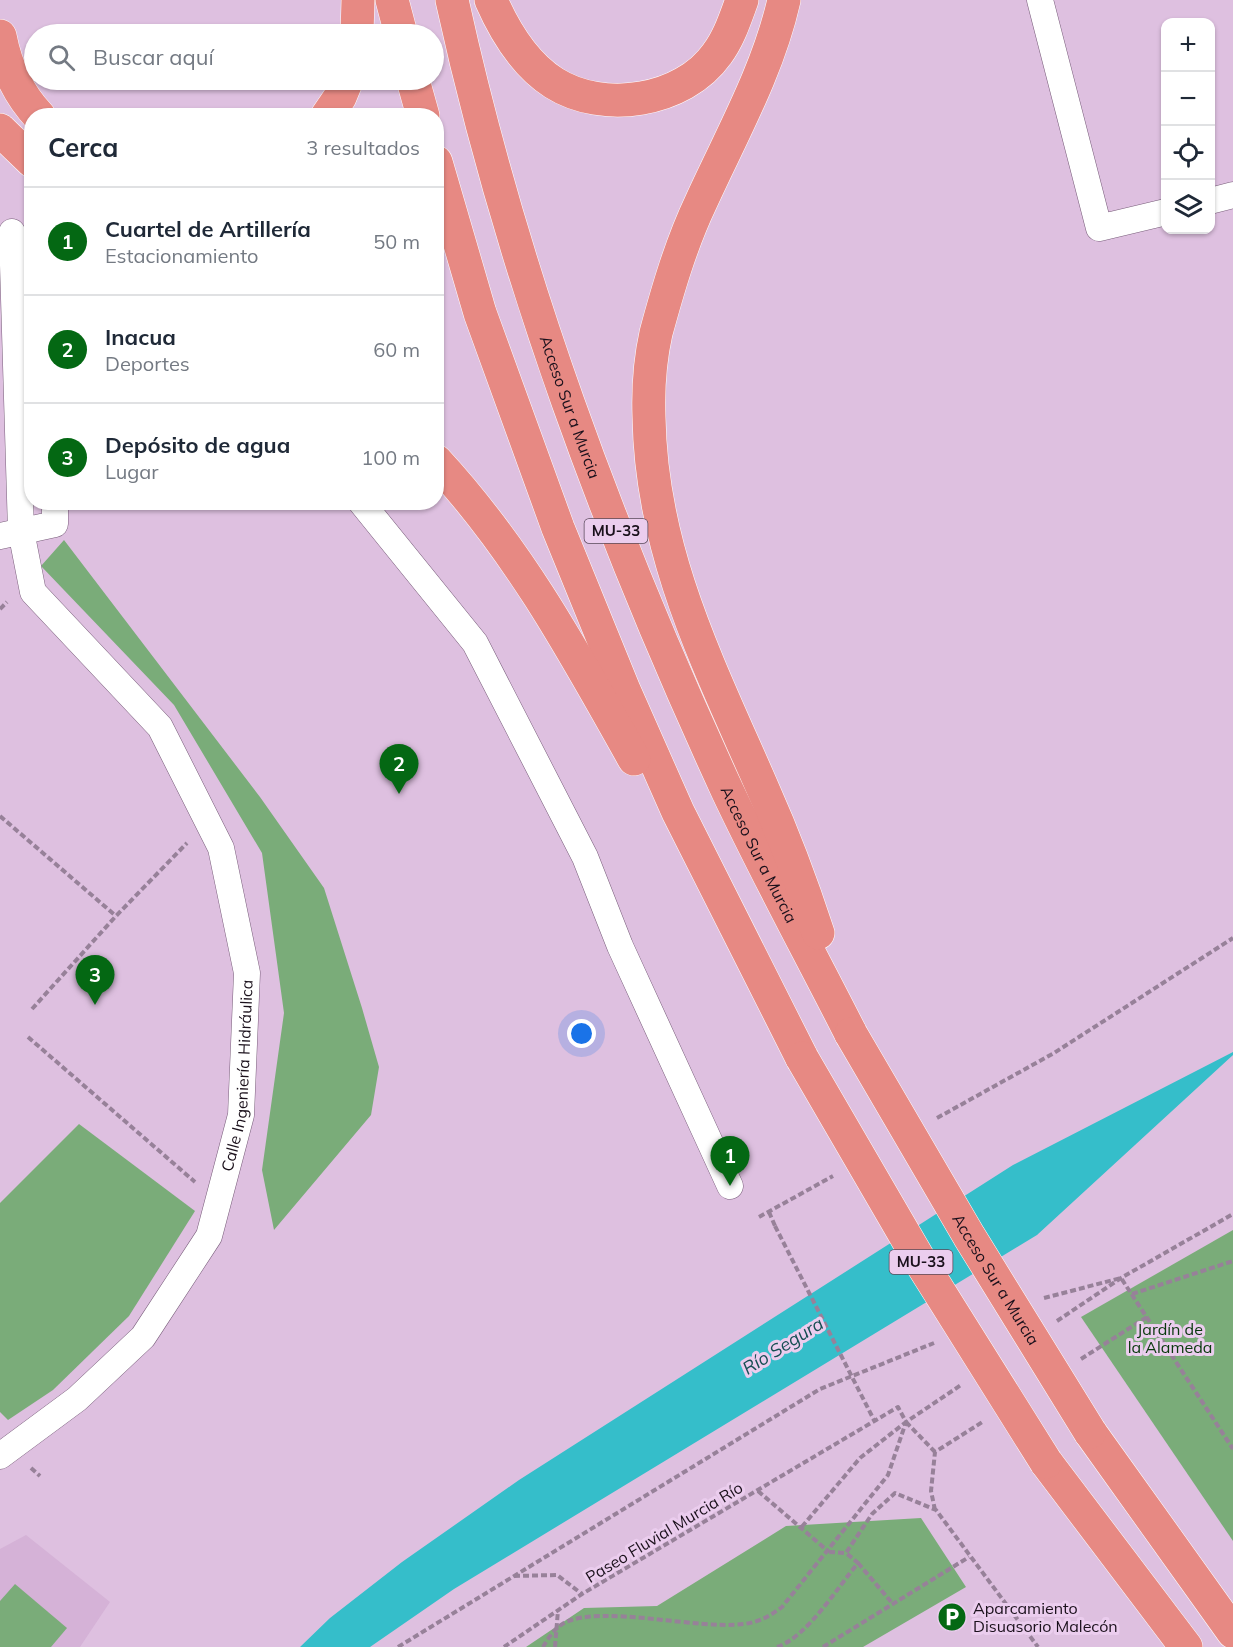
<!DOCTYPE html>
<html lang="es">
<head>
<meta charset="utf-8">
<style>
  :root { --surface:#fff; --page:#f2f2f3; --text:#1f2937; --muted:#747a83; --line:#e0e1e3; --accent:#046813 }
  body { margin:0; font-family:Mulish,sans-serif; background:var(--page); color:var(--text) }
  .controls { position:absolute; right:18px; top:18px; display:grid; overflow:hidden; border-radius:12px; box-shadow:0 2px 4px #0004 }
  .controls button { width:54px; height:54px; display:grid; place-items:center; padding:0; border:0; border-bottom:2px solid var(--line); background:var(--surface); color:var(--text); font:30px sans-serif }
  .you { position:absolute; left:582px; top:1034px; width:21px; height:21px; margin:-15px; border:4px solid #fff; border-radius:50%; background:#1a73e8; box-shadow:0 0 0 9px #1a73e833 }
  .badge { display:grid; place-items:center; width:39px; height:39px; border-radius:50%; background:var(--accent); color:#fff; font-size:20px; font-weight:700 }
  .pin { position:absolute; translate:-50% -50px; filter:drop-shadow(0 2px 3px #0008) }
  .pin::after { content:''; position:absolute; top:32px; width:21px; height:18px; background:inherit; clip-path:polygon(0 0,100% 0,50% 100%) }
  .list { margin:0; padding:0; list-style:none }
  h2 { display:flex; justify-content:space-between; align-items:center; height:78px; margin:0; padding:0 24px; font-size:26px }
  h2 small { font-size:20px; font-weight:400; color:var(--muted) }
  .list li { display:grid; grid-template-columns:39px 1fr auto; gap:18px; align-items:center; box-sizing:border-box; height:108px; padding:0 24px; border-top:2px solid var(--line) }
  .list b { display:block; font-size:22px; white-space:nowrap }
  .list p { margin:0; font-size:20px; white-space:nowrap; color:var(--muted) }
  .list em { font-size:20px; font-style:normal; color:var(--muted) }
  .icon { flex:none; width:33px; height:33px; fill:none; stroke:currentColor; stroke-width:2; stroke-linecap:round; stroke-linejoin:round }
  .map { position:relative; flex:none; width:1233px; height:1647px; overflow:hidden }
  .search { position:absolute; background:var(--surface); box-shadow:0 2px 4px #0004; left:24px; top:24px; width:420px; height:66px; display:flex; align-items:center; gap:15px; box-sizing:border-box; padding:0 21px; border-radius:33px; color:var(--muted); font-size:22px }
  .panel { position:absolute; background:var(--surface); box-shadow:0 2px 4px #0004; left:24px; top:108px; width:420px; height:402px; border-radius:24px }
  .map>svg:first-child { display:block }
  .built { fill:#d5b2d7 }
  .green { fill:#7aac79 }
  .water { fill:#35beca }
  .lines { fill:none; stroke-linecap:round; stroke-linejoin:round }
  .minor-casing { stroke:#785d7a; stroke-width:27 }
  .motorway-casing { stroke:#fff; stroke-width:34 }
  .path { stroke:#978199; stroke-width:4; stroke-dasharray:6 3; stroke-linecap:butt }
  .minor { stroke:#fff; stroke-width:26 }
  .motorway { stroke:#e78983; stroke-width:33 }
  .motorway-bridge-casing { stroke:#fff; stroke-width:34; stroke-linecap:butt }
  .path-bridge { stroke:#978199; stroke-width:4; stroke-dasharray:6 3; stroke-linecap:butt }
  .motorway-bridge { stroke:#e78983; stroke-width:33 }
  .labels { text-anchor:middle; stroke-width:6; stroke-linejoin:round; paint-order:stroke }
  .shield { fill:#ebcdee; stroke:#59495a; stroke-width:1.5 }
  .shield-label { font-size:15px; font-weight:bold; fill:#1a101b }
  .street-label { font-size:16px; fill:#1a101b; stroke:#ebcdee }
  .park-label { font-size:16px; fill:#08380c; stroke:#ebcdee }
  .poi-label { font-size:16px; fill:#1a101b; stroke:#ebcdee; text-anchor:start }
  .water-label { font-size:18px; font-style:italic; fill:#154e53; stroke:#ebcdee }
</style>
</head>
<body>
<div class="map">
<svg width="1233" height="1647" viewBox="0 0 1233 1647">
  <rect width="100%" height="100%" fill="#dec0e0"/>
  <path class="built" d="M26,1535l84,67 -30,45h-80v-98z"/>
  <g class="green">
    <path d="M64,540l196,257 64,91 38,120 17,59 -8,48 -97,115 -12,-60 22,-157 -22,-160 -88,-148 -133,-139z"/>
    <path d="M79,1124l116,87 -66,105 -76,74 -45,30 -8,-8v-209z"/>
    <path d="M1233,1230v311l-152,-224z"/>
    <path d="M921,1518l45,69 -103,60h-337l58,-39 73,-2 129,-80z"/>
    <path d="M15,1584l52,44 -16,19h-51v-46z"/>
  </g>
  <path class="water" d="M1233,1052v3l-196,180 -583,354 -84,58h-70l30,-29 72,-56 117,-82 494,-315z"/>
  <g class="lines">
    <g class="minor-casing">
      <g id="minor">
        <path d="M1040,0l59,228 67,-16"/>
        <path d="M1210,201l23,-6"/>
        <path d="M361,502l114,141 110,214 35,89 110,240"/>
        <path d="M0,536l55,-12v-22"/>
        <path id="s1" d="M0,1456l77,-57 66,-62 66,-101 32,-121 6,-142 -26,-125 -61,-121 -127,-135 -12,-61 -9,-299"/>
      </g>
    </g>
    <g class="motorway-casing">
      <g id="motorway">
        <path d="M392,0l9,34"/>
        <path id="s2" d="M452,0c60,274 158,536 275,790 39,83 83,163 124,244"/>
        <path d="M491,0c14,32 33,64 63,83 49,31 129,19 163,-29 12,-16 18,-35 25,-54"/>
        <path d="M784,0c-16,71 -53,136 -83,202 -20,42 -33,87 -45,131 -6,27 -8,57 -7,84 2,137 61,250 114,372 21,47 39,95 55,144"/>
        <path d="M357,34l1,-34"/>
        <path d="M0,36c6,31 17,57 39,80"/>
        <path d="M413,80l10,36"/>
        <path d="M327,116l13,-19 7,-17"/>
        <path d="M0,130l32,31"/>
        <path d="M436,162l44,151 78,215 66,162 54,122 124,246"/>
        <path d="M436,461c84,91 138,191 198,298"/>
        <path d="M1090,1432l143,200"/>
        <path d="M1046,1462l140,185"/>
      </g>
    </g>
    <g class="path">
      <path d="M0,609l7,-7"/>
      <path d="M0,816l116,100"/>
      <path d="M32,1009l84,-93 71,-73"/>
      <path d="M28,1037l167,145"/>
      <path d="M937,1118l117,-65 179,-115"/>
      <path d="M769,1212l6,14"/>
      <path d="M759,1217l74,-41"/>
      <path d="M1132,1294l101,-33"/>
      <path d="M1044,1298l77,-20 112,171"/>
      <path d="M1057,1321l64,-43 112,-64"/>
      <path d="M1081,1359l66,-42"/>
      <path d="M906,1422l29,30"/>
      <path d="M31,1468l9,8"/>
      <path d="M758,1491l71,61"/>
      <path d="M935,1510l-4,-19 4,-39 49,-31"/>
      <path d="M829,1552l17,1 26,-39 23,-21 41,17 102,137"/>
      <path d="M858,1563l35,41"/>
      <path d="M514,1576l43,-1 25,19"/>
      <path d="M398,1647l422,-258 114,-46"/>
      <path d="M504,1647l78,-53 316,-187 8,15 -46,36 -60,71"/>
      <path d="M543,1647c5,-9 12,-19 21,-24 37,-19 133,7 180,1 15,-2 26,-8 38,-17l106,-132 18,-53 55,-37"/>
      <path d="M555,1647l3,-37"/>
      <path d="M777,1647c30,-10 61,-60 81,-84l-12,-10"/>
      <path d="M823,1647l146,-90"/>
    </g>
    <use href="#minor" class="minor"/>
    <use href="#motorway" class="motorway"/>
    <g class="motorway-bridge-casing">
      <g id="motorway-bridge">
        <path id="s3" d="M851,1034l118,202 121,196"/>
        <path d="M802,1058l118,203 126,201"/>
      </g>
    </g>
    <path class="path-bridge" d="M775,1226l99,194"/>
    <use href="#motorway-bridge" class="motorway-bridge"/>
  </g>
  <defs>
    <g id="parking-disc" transform="scale(1.5)"><circle r="9.5" fill="#046813" stroke="#ebcdee"/><path d="M-3.5-5.5H1a3.5 3.5 0 0 1 0 7H-1V5.5H-3.5ZM-1-3.4V-.6H.8a1.4 1.4 0 0 0 0-2.8Z" fill="#fff"/></g>
  </defs>
  <g fill-rule="evenodd">
    <use href="#parking-disc" x="952" y="1617"/>
  </g>
  <g class="labels">
    <g class="shield">
      <rect x="584.5" y="519" width="63" height="24" rx="4.5"/>
      <rect x="889.5" y="1250" width="63" height="24" rx="4.5"/>
    </g>
    <g class="shield-label">
      <text x="616" y="536">MU-33</text>
      <text x="921" y="1267">MU-33</text>
    </g>
    <g class="street-label">
      <text dy="6" stroke="none"><textPath href="#s2" startOffset="424">Acceso Sur a Murcia</textPath></text>
      <text dy="6" stroke="none"><textPath href="#s2" startOffset="910">Acceso Sur a Murcia</textPath></text>
      <text dy="6" stroke="none"><textPath href="#s1" startOffset="471">Calle Ingeniería Hidráulica</textPath></text>
      <text dy="6" stroke="none"><textPath href="#s3" startOffset="285">Acceso Sur a Murcia</textPath></text>
      <text transform="translate(664 1532) rotate(-31)" y="6">Paseo Fluvial Murcia Río</text>
    </g>
    <g class="park-label">
      <text x="1170" y="1335">Jardín de<tspan x="1170" dy="18">la Alameda</tspan></text>
    </g>
    <g class="poi-label">
      <text x="973" y="1614">Aparcamiento<tspan x="973" dy="18">Disuasorio Malecón</tspan></text>
    </g>
    <g class="water-label">
      <text transform="translate(783 1346) rotate(-32)" y="6">Río Segura</text>
    </g>
  </g>
</svg>
<div class="controls">
<button>+</button>
<button>−</button>
<button><svg class="icon" aria-label="locate" viewBox="0 0 24 24"><circle cx="12" cy="12" r="6"/><path d="M12 2v4M12 18v4M2 12h4M18 12h4"/></svg></button>
<button><svg class="icon" aria-label="layers" viewBox="0 0 24 24"><path d="M12 4l9 5-9 5-9-5zM3 14l9 5 9-5"/></svg></button>
</div>
<div class="you"></div>
<div class="pin badge" style="left:730px;top:1186px">1</div>
<div class="pin badge" style="left:399px;top:794px">2</div>
<div class="pin badge" style="left:95px;top:1005px">3</div>
<div class="search"><svg class="icon" aria-label="search" viewBox="0 0 24 24"><circle cx="10" cy="10" r="6"/><path d="M15 15l6 6"/></svg>Buscar aquí</div>
<section class="panel">
<h2>Cerca<small>3 resultados</small></h2>
<ul class="list">
<li><span class="badge">1</span><div><b>Cuartel de Artillería</b><p>Estacionamiento</p></div><em>50 m</em></li>
<li><span class="badge">2</span><div><b>Inacua</b><p>Deportes</p></div><em>60 m</em></li>
<li><span class="badge">3</span><div><b>Depósito de agua</b><p>Lugar</p></div><em>100 m</em></li>
</ul>
</section>
</div>
</body>
</html>
